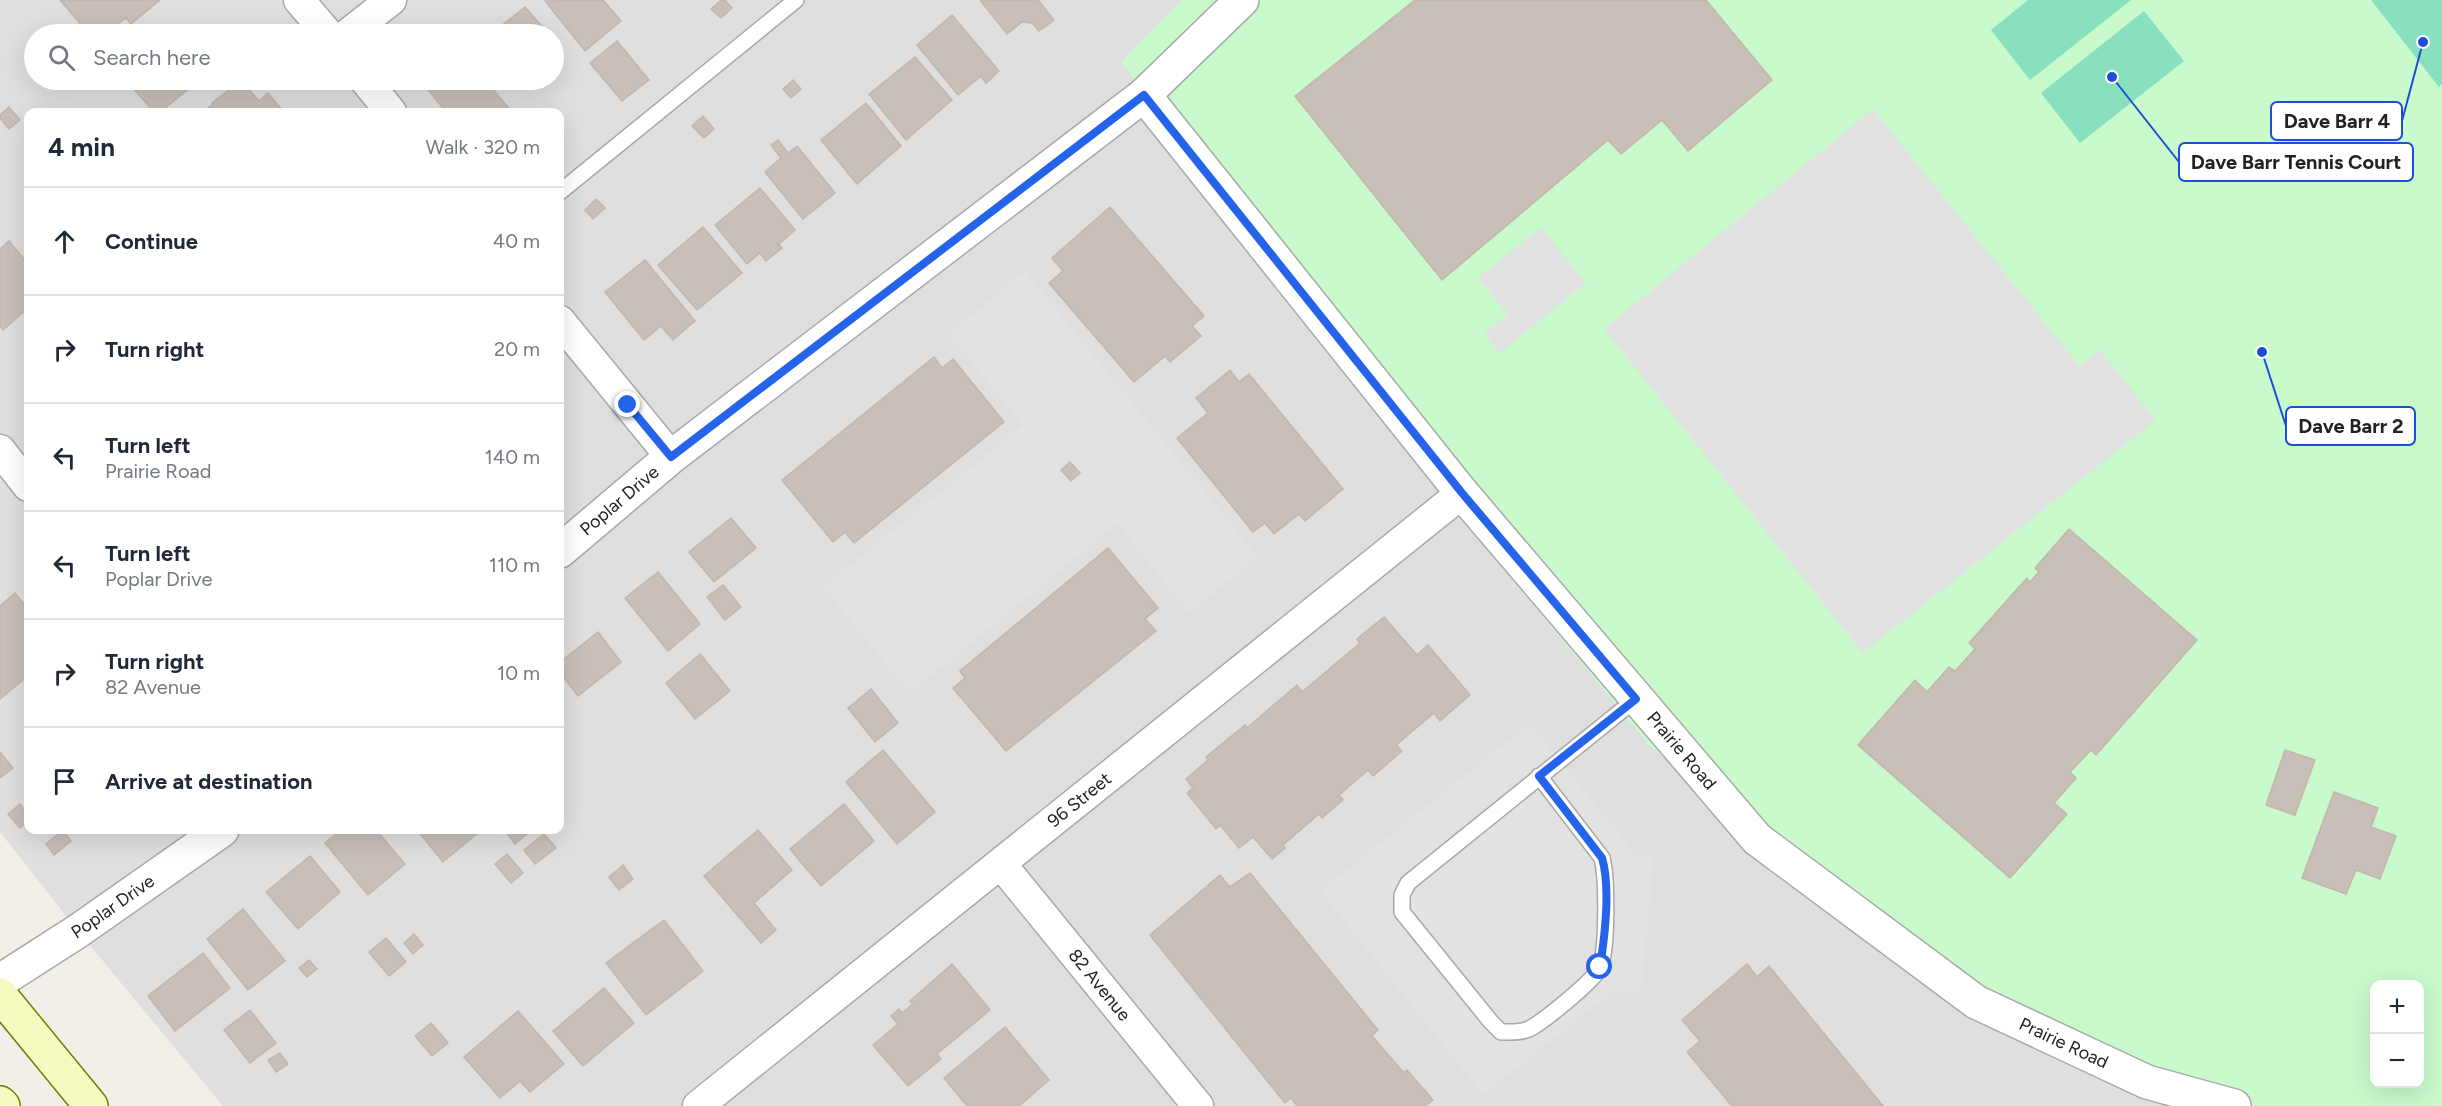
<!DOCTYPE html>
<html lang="en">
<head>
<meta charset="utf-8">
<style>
  :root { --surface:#fff; --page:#f2f2f3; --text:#1f2937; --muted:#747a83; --line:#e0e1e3 }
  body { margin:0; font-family:Figtree,sans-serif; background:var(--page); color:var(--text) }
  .controls { position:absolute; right:18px; bottom:18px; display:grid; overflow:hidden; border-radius:12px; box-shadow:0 6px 24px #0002 }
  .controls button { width:54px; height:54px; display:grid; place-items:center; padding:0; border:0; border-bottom:2px solid var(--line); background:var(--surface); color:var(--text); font:30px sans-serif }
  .stop { position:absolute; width:18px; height:18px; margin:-14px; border:4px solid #2563eb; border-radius:50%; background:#fff }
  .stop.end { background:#2563eb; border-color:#fff; box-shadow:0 2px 6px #0008 }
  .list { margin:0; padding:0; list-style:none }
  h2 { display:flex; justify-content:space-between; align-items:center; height:78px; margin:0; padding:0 24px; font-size:26px }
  h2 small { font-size:20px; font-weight:400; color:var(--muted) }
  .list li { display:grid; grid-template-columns:39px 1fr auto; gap:18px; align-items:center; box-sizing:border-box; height:108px; padding:0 24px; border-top:2px solid var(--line) }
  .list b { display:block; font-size:22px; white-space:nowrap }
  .list p { margin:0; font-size:20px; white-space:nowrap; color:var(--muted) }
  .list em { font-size:20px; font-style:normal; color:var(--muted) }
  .icon { flex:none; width:33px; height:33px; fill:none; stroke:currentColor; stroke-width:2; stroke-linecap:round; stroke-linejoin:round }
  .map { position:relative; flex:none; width:2442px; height:1106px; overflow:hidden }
  .search { position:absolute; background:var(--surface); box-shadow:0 6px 24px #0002; left:24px; top:24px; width:540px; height:66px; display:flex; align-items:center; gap:15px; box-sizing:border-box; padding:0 21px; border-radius:33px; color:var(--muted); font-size:22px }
  .panel { position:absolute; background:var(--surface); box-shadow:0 6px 24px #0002; left:24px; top:108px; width:540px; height:726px; border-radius:12px }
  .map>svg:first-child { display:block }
  .residential { fill:#e0dfdf; fill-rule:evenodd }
  .park { fill:#c8facc; fill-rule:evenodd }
  .pitch { fill:#88e0be }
  .parking { fill:#e2e2e2 }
  .building { fill:#c7bfb8; stroke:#c4b6ab; stroke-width:1.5 }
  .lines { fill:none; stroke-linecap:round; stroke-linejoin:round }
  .service-casing { stroke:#a9a9a9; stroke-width:18 }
  .minor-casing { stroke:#a9a9a9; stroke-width:33 }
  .tertiary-casing { stroke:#a9a9a9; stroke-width:36 }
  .secondary-casing { stroke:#707d05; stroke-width:36 }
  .service { stroke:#fff; stroke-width:15 }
  .minor { stroke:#fff; stroke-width:30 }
  .tertiary { stroke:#fff; stroke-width:33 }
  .secondary { stroke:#f7fabf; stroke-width:33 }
  .route { stroke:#2563eb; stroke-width:8 }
  .labels { text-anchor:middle; stroke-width:4.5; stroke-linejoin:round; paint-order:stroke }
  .street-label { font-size:18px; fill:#222; stroke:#fff }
  .leader { fill:none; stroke:#1d4ed8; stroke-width:2 }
  .callout-dot { fill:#1d4ed8; stroke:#fff; stroke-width:2 }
  .callout { fill:#fff; stroke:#1d4ed8; stroke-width:2 }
  .callout-label { font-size:20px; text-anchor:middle; font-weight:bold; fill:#222 }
</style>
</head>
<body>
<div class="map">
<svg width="2442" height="1106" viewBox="0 0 2442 1106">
  <rect width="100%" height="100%" fill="#f2efe9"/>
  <path class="residential" d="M0,0h1242l992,1106h-2011l-145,-175 -78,-99zM34,34h520v46h-520zM28,112h532v718h-532z"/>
  <path class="park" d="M1182,0h1260v1106h-210l-298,-141 -285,-220 -212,-256 -316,-427zM2374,984h46v100h-46z"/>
  <g class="pitch">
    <path d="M2028,0h103l-101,80 -39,-50z"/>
    <path d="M2371,0h71v84l-3,3z"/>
    <path d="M2144,11l40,50 -104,82 -39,-50z"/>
  </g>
  <g class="parking">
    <path d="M1873,109l206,257 21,-16 56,70 -293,233 -259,-324z"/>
    <path d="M1541,227l45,56 -86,70 -16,-19 24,-20 -30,-36z"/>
    <path d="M1025,271l233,286 -68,56 -73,-89 -207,169 -87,-106 200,-162 -75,-91z"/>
    <path d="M1530,723l106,132 18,3 -13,135 -26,-3 -132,105 -163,-204z"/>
  </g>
  <g class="building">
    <path d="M60,0h100l-29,24 -5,-6 -20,16h-17z"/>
    <path d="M603,0l18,21 -36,30 -40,-50z"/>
    <path d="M721,0h4l7,8 -11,10 -10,-9z"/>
    <path d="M980,0h58l16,20 -15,11 -7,-8 -10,-1 -15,12z"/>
    <path d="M1415,0h291l66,80 -84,71 -26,-31 -41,34 -13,-14 -166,140 -147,-184z"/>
    <path d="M525,7l24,27h-58z"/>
    <path d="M952,15l47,56 -13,12 -5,-7 -23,19 -41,-50z"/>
    <path d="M207,25l9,9h-20z"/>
    <path d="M617,41l32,39 -27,21 -32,-38z"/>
    <path d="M915,57l37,43 -46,40 -37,-46z"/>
    <path d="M136,80h64l-40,32h-6l-22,-25 6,-5z"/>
    <path d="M241,80l18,21 9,-8 16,19h-80l9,-8 -1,-1z"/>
    <path d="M428,80h57l27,32h-66l-20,-25 5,-4z"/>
    <path d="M793,80l8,9 -10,9 -8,-9z"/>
    <path d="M866,103l35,43 -44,38 -36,-44z"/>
    <path d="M9,107l11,13 -11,9 -9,-11v-3z"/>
    <path d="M703,116l11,13 -10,9 -12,-12z"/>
    <path d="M778,140l10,13 9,-7 38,47 -32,26 -38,-47 16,-14 -10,-13z"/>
    <path d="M760,188l35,42 -16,14 3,4 -16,13 -6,-8 -13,11 -32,-39z"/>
    <path d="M596,199l9,9 -12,11 -8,-9z"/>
    <path d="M1110,207l94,109 -12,10 9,10 -31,26 -5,-6 -31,26 -85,-99 14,-12 -11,-13z"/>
    <path d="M703,227l39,46 -45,37 -39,-45z"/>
    <path d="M9,241l19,23v44l-25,22 -3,-4v-77z"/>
    <path d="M645,260l50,61 -22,19 -12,-14 -17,14 -39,-48z"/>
    <path d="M934,357l8,11 11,-9 51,63 -150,121 -9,-11 -12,10 -51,-62z"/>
    <path d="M1230,370l9,12 10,-8 94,115 -38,32 -6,-7 -25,20 -9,-11 -12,9 -76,-94 31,-25 -12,-15z"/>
    <path d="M1070,462l10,11 -9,8 -10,-11z"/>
    <path d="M731,518l25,30 -42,34 -25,-30z"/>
    <path d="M2069,529l128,111 -101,115 -5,-5 -21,22 6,6 -22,25 13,11 -57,64 -152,-133 57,-65 12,12 22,-25 6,4 20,-22 -6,-6 58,-65 3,4 9,-10 -4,-4z"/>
    <path d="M1108,548l50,60 -13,11 11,12 -150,120 -53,-63 12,-10 -5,-7z"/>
    <path d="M658,572l42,52 -32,27 -43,-53z"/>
    <path d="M723,585l18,22 -16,13 -18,-23z"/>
    <path d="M15,593l13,16v67l-28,23v-93z"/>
    <path d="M1384,617l33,38 11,-10 42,50 -30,26 -6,-8 -38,32 6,6 -29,25 -5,-6 -29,25 4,5 -21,18 -3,-4 -36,31 2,3 -13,11 -19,-22 -14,11 -19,-23 -4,4 -29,-36 6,-5 -7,-9 22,-19 -2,-3 39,-32 2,3 50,-43 5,7 58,-49 -3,-4z"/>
    <path d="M598,632l23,30 -43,34 -18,-23v-11z"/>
    <path d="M700,654l30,37 -35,28 -29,-36z"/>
    <path d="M871,689l27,34 -23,19 -27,-34z"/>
    <path d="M883,750l52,62 -38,32 -51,-62z"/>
    <path d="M2285,750l30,10 -20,55 -29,-10z"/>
    <path d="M0,752l13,16 -13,10z"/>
    <path d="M2334,792l44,16 -7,19 25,9 -16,43 -24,-9 -10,24 -44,-16z"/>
    <path d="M20,804l8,12v5l-8,7 -12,-14z"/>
    <path d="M844,804l30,37 -53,45 -31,-37z"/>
    <path d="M63,830l8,11 -17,14 -8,-11z"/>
    <path d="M341,830h35l29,34 -37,31 -43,-52z"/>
    <path d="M417,830h60l2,2 -36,30z"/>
    <path d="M507,830h20l2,2 -14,12 -10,-13z"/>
    <path d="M758,830l34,40 -38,33 22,27 -15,13 -57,-67z"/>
    <path d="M544,834l12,14 -21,16 -11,-14z"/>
    <path d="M507,854l16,19 -12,10 -16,-19z"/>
    <path d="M310,856l30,36 -42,37 -32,-37z"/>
    <path d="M623,865l10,14 -14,11 -10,-13z"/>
    <path d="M1250,873l128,157 -6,6 32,37 3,-3 26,30 -8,6h-128l-6,-8 -6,5 -135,-168 70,-60 10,12z"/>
    <path d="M243,909l42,52 -37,29 -41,-51z"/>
    <path d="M664,920l39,51 -57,44 -40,-52z"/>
    <path d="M414,934l9,11 -10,9 -9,-11z"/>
    <path d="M386,938l20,24 -17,14 -20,-24z"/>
    <path d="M203,953l27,35 -55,43 -27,-35z"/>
    <path d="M309,960l8,9 -10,8 -8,-9z"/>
    <path d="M952,964l38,46 -53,44 4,5 -33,27 -35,-41 25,-21 -7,-8 8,-7 3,4 11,-9 -3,-3z"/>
    <path d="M1747,964l10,13 12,-11 114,140h-151l-45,-54 13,-11 -18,-21z"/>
    <path d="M604,988l30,35 -51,43 -30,-35z"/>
    <path d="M250,1010l26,33 -26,20 -26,-33z"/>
    <path d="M518,1011l46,53 -34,28 -10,-11 -20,17 -36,-41z"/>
    <path d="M431,1023l17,20 -16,13 -17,-20z"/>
    <path d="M1005,1027l44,53 -30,26h-52l-23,-28z"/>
    <path d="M280,1053l8,11 -12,8 -8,-12z"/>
  </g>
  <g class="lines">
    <g class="service-casing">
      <g id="service">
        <path d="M560,192l236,-192"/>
        <path d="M1539,776l63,82c5,19 6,94 -3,111 -7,13 -56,53 -70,60 -9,4 -18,3 -28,3l-10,-10 -89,-110v-17l6,-12 228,-184"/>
      </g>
    </g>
    <g class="minor-casing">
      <g id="minor">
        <path d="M299,0l29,34"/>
        <path d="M348,34l43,-34"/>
        <path d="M365,80l26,32"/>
        <path d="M560,321l111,136"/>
        <path d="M0,450l28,36"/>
        <path id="s1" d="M1001,864l197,242"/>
        <path id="s2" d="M698,1106l764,-613"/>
      </g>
    </g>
    <g class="tertiary-casing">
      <g id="tertiary">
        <path id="s3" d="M1144,95l318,398 295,346 219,163 171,80 87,24"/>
        <path id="s4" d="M560,551l111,-94 473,-362 98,-95"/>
        <path id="s5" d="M0,981l78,-50 144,-101"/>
      </g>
    </g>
    <g class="secondary-casing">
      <g id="secondary">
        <path d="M0,995l91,111"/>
        <path d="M0,1103l3,3"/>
      </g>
    </g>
    <use href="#service" class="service"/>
    <use href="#minor" class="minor"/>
    <use href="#tertiary" class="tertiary"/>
    <use href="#secondary" class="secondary"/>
  </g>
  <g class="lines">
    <path class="route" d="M628,405l43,52 473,-362 318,398 174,206 -97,77 63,82c9,30 3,77 -2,109"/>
  </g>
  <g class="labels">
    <g class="street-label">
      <text dy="6" stroke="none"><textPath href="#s4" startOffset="78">Poplar Drive</textPath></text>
      <text dy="6" stroke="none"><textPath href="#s3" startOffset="848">Prairie Road</textPath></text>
      <text dy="6" stroke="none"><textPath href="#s2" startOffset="489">96 Street</textPath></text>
      <text dy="6" stroke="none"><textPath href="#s5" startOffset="135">Poplar Drive</textPath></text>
      <text dy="6" stroke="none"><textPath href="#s1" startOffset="156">82 Avenue</textPath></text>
      <text dy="6" stroke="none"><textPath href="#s3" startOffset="1334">Prairie Road</textPath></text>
    </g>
  </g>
  <path class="leader" d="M2423 42L2402 121M2112 77L2179 162M2262 352L2286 426"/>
  <g class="callout-dot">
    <circle cx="2423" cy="42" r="6"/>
    <circle cx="2112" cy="77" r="6"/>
    <circle cx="2262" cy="352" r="6"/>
  </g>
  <g class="callout">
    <rect x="2271" y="102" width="131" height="38" rx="6"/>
    <rect x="2179" y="143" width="234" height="38" rx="6"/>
    <rect x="2286" y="407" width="129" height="38" rx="6"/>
  </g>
  <g class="callout-label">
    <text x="2337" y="128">Dave Barr 4</text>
    <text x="2296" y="169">Dave Barr Tennis Court</text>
    <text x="2351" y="433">Dave Barr 2</text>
  </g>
</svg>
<div class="controls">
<button>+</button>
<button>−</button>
</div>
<div class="stop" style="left:1600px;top:967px"></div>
<div class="stop end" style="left:628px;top:405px"></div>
<div class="search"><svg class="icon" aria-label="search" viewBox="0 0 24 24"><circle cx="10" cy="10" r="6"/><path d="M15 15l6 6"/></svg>Search here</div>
<section class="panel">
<h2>4 min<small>Walk · 320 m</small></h2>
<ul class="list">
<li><svg class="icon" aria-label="ahead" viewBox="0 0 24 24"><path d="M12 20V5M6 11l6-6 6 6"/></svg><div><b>Continue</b></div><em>40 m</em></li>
<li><svg class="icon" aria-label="right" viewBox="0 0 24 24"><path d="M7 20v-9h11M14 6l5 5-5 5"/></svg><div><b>Turn right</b></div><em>20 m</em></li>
<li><svg class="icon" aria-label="left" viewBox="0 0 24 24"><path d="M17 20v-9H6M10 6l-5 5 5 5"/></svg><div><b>Turn left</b><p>Prairie Road</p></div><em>140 m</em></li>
<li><svg class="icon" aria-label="left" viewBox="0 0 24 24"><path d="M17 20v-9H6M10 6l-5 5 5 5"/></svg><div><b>Turn left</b><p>Poplar Drive</p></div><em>110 m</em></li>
<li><svg class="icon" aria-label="right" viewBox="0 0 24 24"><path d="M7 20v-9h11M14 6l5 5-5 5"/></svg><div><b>Turn right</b><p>82 Avenue</p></div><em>10 m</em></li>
<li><svg class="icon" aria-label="arrive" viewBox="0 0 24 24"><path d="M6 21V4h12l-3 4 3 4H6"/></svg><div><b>Arrive at destination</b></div></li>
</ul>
</section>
</div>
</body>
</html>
